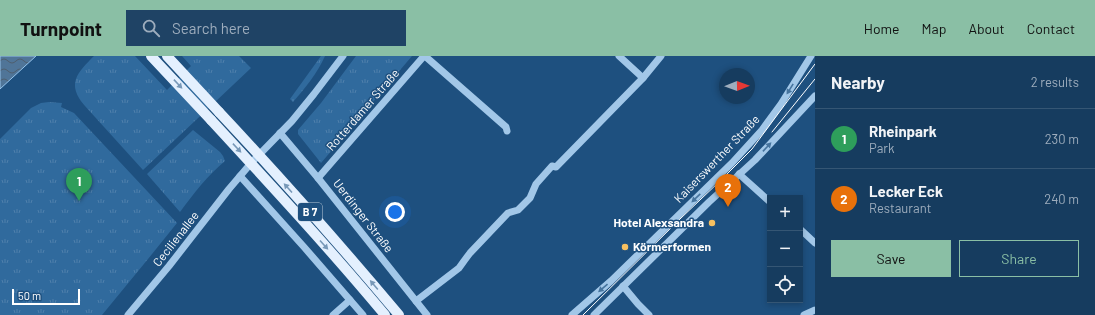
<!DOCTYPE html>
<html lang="en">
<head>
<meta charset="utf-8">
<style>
  :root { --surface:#163c5f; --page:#1f4365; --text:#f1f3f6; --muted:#9eadbd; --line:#355674; --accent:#8abfa5 }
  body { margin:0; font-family:Barlow,sans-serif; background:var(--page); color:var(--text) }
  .controls { position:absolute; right:12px; bottom:12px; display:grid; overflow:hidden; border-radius:0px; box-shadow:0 2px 6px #0003 }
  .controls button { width:36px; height:36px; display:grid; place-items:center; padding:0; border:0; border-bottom:1px solid var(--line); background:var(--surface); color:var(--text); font:20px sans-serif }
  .compass { position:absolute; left:719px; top:12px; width:36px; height:36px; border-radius:50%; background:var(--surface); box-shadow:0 2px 6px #0003; rotate:89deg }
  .scale { position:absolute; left:12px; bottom:10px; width:68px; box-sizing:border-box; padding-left:4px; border:2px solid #fff; border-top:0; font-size:11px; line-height:14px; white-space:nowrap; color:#fff; -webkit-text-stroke:3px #1e507f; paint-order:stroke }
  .you { position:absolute; left:395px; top:156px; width:14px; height:14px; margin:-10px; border:3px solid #fff; border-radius:50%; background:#1a73e8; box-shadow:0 0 0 6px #1a73e833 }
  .badge { display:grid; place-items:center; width:26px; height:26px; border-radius:50%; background:var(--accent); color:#fff; font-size:13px; font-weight:700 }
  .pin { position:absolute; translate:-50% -33px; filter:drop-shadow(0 1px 2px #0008) }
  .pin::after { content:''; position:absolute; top:21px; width:14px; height:12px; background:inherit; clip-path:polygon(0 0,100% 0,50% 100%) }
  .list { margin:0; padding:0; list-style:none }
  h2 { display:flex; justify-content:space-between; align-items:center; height:52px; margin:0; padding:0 16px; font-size:17px }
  h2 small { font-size:13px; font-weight:400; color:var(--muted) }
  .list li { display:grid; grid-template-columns:26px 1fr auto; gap:12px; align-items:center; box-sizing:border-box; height:60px; padding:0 16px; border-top:1px solid var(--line) }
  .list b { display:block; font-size:15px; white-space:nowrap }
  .list p { margin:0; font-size:13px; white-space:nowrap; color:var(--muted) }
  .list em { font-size:13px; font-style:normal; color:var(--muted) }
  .actions { display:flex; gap:8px; padding:12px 16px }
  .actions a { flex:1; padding:9px 0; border:1px solid var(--accent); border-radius:0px; text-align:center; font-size:14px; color:var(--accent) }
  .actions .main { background:var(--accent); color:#111 }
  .icon { flex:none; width:22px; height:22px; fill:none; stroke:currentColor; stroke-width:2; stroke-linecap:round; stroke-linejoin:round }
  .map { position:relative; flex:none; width:815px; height:259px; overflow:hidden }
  header { display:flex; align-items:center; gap:24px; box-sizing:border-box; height:56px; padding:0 20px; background:var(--accent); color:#111 }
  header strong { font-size:19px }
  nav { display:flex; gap:22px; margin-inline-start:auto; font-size:14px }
  .search { width:280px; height:36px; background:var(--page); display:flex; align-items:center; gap:10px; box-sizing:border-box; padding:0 14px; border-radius:0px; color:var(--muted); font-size:15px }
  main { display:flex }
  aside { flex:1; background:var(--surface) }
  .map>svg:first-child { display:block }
  .grass { fill:url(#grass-tufts) }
  .water { fill:url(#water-waves); stroke:#95c3ea }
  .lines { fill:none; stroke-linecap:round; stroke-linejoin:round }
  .minor { stroke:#a2c7e8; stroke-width:7 }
  .major { stroke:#e4f0fe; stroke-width:10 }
  .tram { stroke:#fff; stroke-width:1 }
  .major-bridge { stroke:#e4f0fe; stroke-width:10 }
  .oneway { fill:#7798b8 }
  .oneway2 { fill:#46749e }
  .poi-dot { fill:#f7c060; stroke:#1e507f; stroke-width:1.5 }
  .labels { text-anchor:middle; stroke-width:3; stroke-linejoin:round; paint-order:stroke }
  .shield { fill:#1e507f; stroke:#bccad9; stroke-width:1 }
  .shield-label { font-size:11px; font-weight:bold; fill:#fff }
  .street-label { font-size:12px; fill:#fff; stroke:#1e507f }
  .poi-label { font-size:12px; font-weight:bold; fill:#fff; stroke:#1e507f; text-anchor:end }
</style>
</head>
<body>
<header>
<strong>Turnpoint</strong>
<div class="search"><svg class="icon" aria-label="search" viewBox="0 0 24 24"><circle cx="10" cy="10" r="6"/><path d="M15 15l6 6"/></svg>Search here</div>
<nav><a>Home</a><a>Map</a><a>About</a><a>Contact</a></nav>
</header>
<main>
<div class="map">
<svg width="815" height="259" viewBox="0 0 815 259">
  <defs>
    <pattern id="grass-tufts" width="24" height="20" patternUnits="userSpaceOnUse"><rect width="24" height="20" fill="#306a9d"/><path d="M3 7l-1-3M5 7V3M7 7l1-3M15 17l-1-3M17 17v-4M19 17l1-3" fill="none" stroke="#4f80ac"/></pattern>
    <pattern id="water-waves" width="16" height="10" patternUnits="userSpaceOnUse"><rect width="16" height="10" fill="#507598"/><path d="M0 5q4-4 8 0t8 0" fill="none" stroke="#4e5e6e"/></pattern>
  </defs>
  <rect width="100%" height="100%" fill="#1e507f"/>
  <g class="grass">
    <path d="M94,0h41l32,34 24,-24 -9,-10h57l12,12 -108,102 -58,-64c-19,-22 -8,-33 9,-50z"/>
    <path d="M321,0h4c-8,18 -20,32 -32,46l-3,-3z"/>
    <path d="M356,0h56l-91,107 -23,-29v-4l23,-27z"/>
    <path d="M49,46l13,1 -1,4 13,6 103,110 -29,36 -46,56h-102v-176l31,-31 10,-5z"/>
    <path d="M193,74l27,22 3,4 2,5c-18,15 -31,32 -45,51l-33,-38z"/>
  </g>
  <path class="water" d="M0,0h36l-36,33z"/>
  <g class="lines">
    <g class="minor">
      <path d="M425,0l81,71 1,4"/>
      <path d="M619,0l24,22"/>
      <path d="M280,77l38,45 109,137"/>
      <path d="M739,118l31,28"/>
      <path d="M240,120l64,71 59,68"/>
      <path d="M318,122l106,-122"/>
      <path d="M800,173l15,14"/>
      <path d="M623,230l15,18 11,11"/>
      <path d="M416,245l43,-33 5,-7 6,-8 38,-40 10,-3 12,-12 6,-14 16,-18 4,1 87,-89 18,-22"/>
      <path d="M128,259l41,-49 60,-77 23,-27 40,-41 22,-27 29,-38"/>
      <path d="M333,259l17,-15"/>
      <path d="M572,259l39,-34 121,-118 30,-33 19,-26 30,-48"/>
      <path d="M594,259l115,-113 46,-42 60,-64"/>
      <path d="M804,259l11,-5"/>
    </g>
    <g class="major">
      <path d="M151,0l60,64"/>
      <path d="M167,0l52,56"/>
    </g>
    <g class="tram">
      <path d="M772,76l43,-53"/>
      <path d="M583,259l97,-96 41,-39 31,-31 63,-85"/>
    </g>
    <g class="major-bridge">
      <path d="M219,56c62,66 122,134 180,203"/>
      <path d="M211,64c59,64 118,128 174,195"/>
    </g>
  </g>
  <defs><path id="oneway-solid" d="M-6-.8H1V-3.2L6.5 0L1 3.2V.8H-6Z"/></defs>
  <g class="oneway">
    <use href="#oneway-solid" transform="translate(178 28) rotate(47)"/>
    <use href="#oneway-solid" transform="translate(237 92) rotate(47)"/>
    <use href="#oneway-solid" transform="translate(288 132) rotate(-132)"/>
    <use href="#oneway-solid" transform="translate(324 189) rotate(48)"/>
    <use href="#oneway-solid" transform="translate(374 229) rotate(-130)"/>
  </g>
  <g class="oneway2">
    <use href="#oneway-solid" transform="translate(790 33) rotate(122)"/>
    <use href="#oneway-solid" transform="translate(767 91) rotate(-47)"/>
    <use href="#oneway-solid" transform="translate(696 142) rotate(136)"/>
    <use href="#oneway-solid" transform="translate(603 232) rotate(139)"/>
  </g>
  <g class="poi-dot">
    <circle cx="712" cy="167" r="4"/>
    <circle cx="625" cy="191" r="4"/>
  </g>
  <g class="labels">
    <rect class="shield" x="298" y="147" width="24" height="18" rx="3"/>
    <g class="shield-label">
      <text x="310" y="160">B 7</text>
    </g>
    <g class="street-label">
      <text transform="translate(363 54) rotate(-49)" y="4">Rotterdamer Straße</text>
      <text transform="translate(717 103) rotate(-46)" y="4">Kaiserswerther Straße</text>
      <text transform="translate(363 160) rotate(52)" y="4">Uerdinger Straße</text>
      <text transform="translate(176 183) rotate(-52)" y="4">Cecilienallee</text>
    </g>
    <g class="poi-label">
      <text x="704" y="171">Hotel Alexsandra</text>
      <text x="633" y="195" text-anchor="start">Körmerformen</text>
    </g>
  </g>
</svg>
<div class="controls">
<button>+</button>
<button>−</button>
<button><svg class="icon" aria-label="locate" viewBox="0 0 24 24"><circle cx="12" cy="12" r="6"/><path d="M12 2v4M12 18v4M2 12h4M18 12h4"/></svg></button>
</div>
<svg class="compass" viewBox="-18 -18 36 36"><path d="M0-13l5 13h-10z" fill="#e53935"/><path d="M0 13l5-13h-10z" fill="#9eadbd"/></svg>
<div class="scale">50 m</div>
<div class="you"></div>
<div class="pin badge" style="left:79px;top:145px;background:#2e9e5b">1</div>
<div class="pin badge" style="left:728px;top:151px;background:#e8710a">2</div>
</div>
<aside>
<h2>Nearby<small>2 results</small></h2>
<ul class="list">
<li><span class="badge" style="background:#2e9e5b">1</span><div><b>Rheinpark</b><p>Park</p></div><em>230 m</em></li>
<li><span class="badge" style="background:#e8710a">2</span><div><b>Lecker Eck</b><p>Restaurant</p></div><em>240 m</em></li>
</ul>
<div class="actions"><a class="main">Save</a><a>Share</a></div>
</aside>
</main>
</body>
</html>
